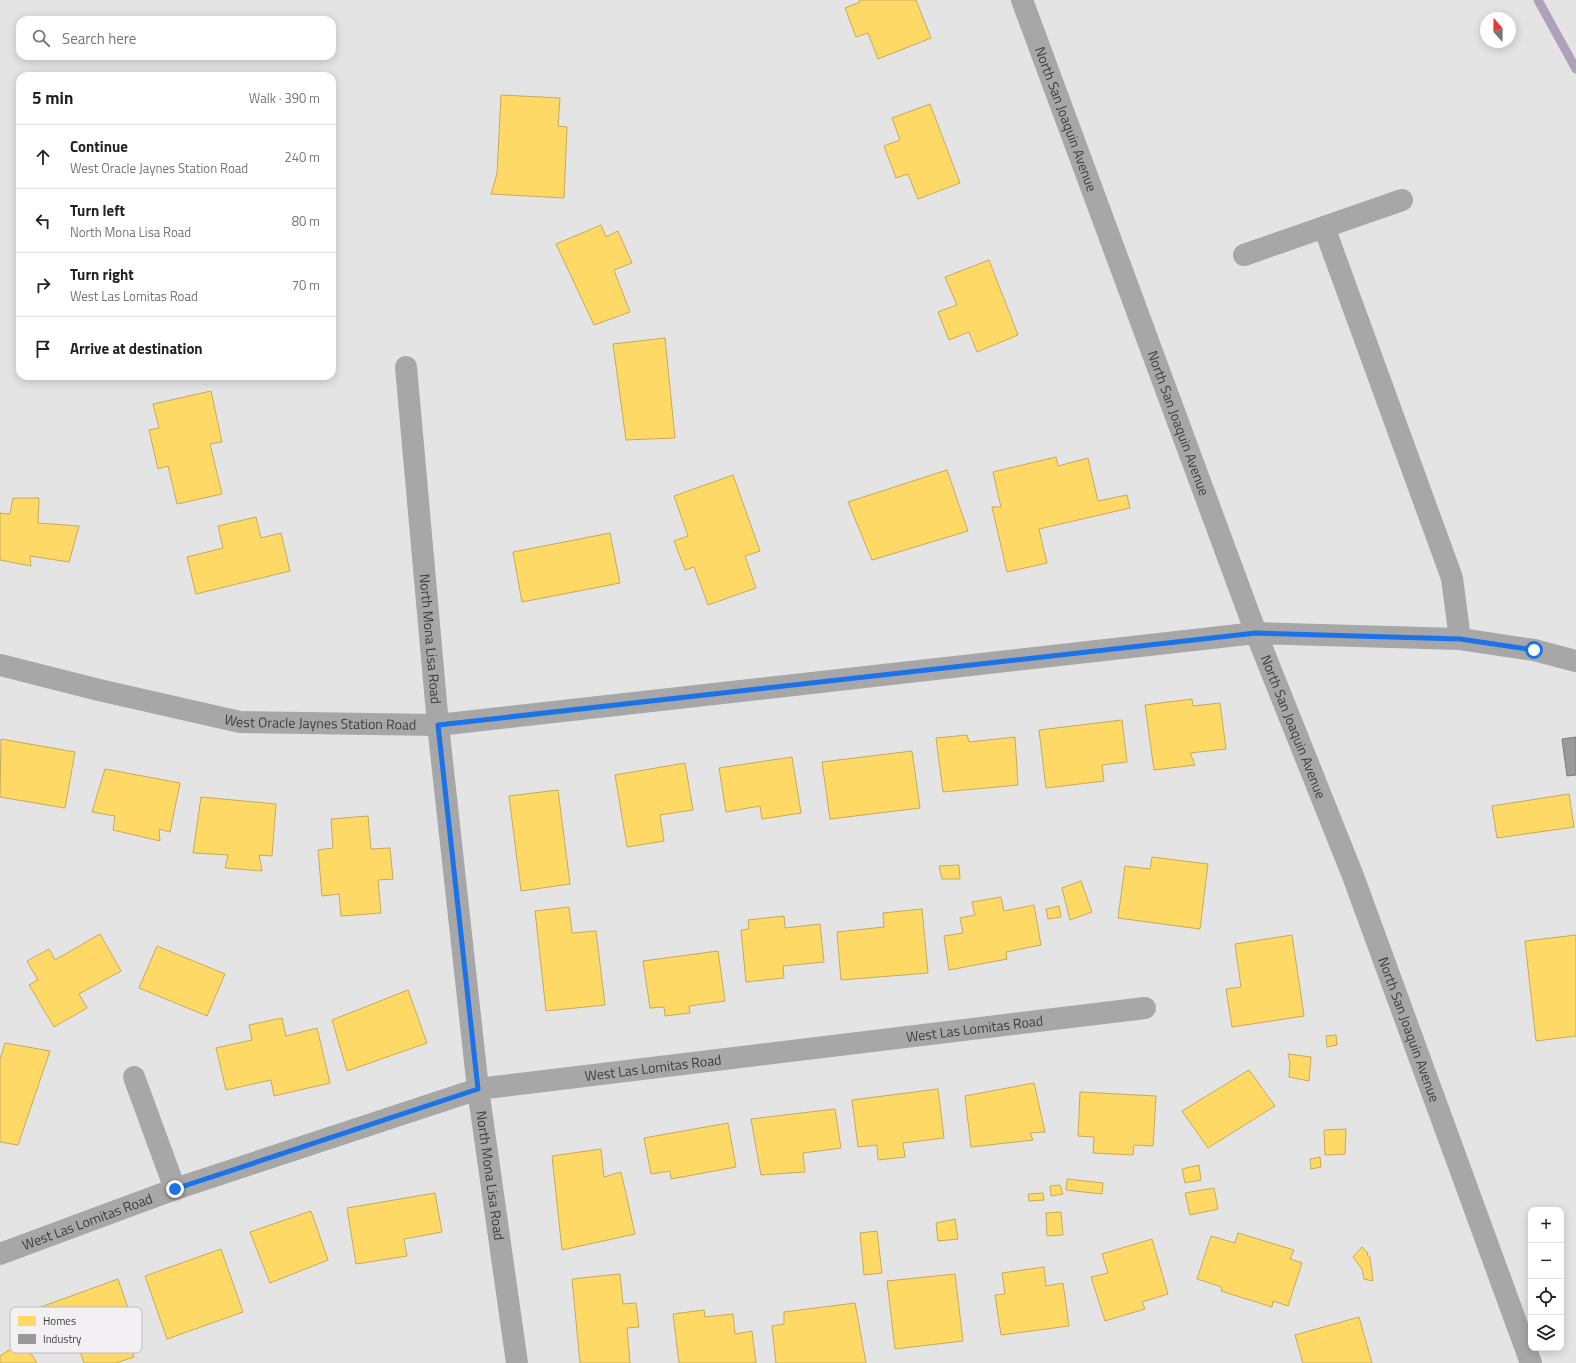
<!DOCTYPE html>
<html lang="en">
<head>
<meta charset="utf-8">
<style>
  :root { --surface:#fff; --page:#f2f2f2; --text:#222; --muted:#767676; --line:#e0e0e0 }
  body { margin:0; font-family:"Titillium Web",sans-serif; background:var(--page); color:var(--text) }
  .controls { position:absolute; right:12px; bottom:12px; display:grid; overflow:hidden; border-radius:8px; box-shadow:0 2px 10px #0003 }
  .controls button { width:36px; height:36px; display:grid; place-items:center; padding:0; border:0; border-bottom:1px solid var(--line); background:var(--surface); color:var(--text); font:20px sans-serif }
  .compass { position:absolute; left:1480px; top:12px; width:36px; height:36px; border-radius:50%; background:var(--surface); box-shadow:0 2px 10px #0003; rotate:340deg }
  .stop { position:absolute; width:12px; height:12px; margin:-9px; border:3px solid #1a73e8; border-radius:50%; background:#fff }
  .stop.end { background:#1a73e8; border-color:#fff; box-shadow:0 1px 4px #0008 }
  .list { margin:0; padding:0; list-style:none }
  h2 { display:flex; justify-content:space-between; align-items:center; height:52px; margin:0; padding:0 16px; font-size:17px }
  h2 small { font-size:13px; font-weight:400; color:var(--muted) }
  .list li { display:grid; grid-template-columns:26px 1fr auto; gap:12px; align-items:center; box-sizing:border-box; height:64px; padding:0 16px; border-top:1px solid var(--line) }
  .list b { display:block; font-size:15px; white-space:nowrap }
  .list p { margin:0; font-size:13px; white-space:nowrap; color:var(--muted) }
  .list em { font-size:13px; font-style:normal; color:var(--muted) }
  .icon { flex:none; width:22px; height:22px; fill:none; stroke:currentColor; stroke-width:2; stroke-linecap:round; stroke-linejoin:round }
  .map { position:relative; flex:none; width:1576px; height:1363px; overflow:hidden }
  .search { position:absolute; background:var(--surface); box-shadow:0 2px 10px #0003; left:16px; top:16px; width:320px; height:44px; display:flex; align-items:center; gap:10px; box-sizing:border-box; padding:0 14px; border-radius:12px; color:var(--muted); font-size:15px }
  .panel { position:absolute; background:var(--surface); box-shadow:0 2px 10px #0003; left:16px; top:72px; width:320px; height:308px; border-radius:12px }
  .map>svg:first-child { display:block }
  .homes { fill:#ffd966; stroke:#c5aa5a }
  .industry { fill:#999; stroke:#7d7d7d }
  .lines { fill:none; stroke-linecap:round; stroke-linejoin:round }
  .stream { stroke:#aea1ba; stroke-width:9 }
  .minor { stroke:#a8a7a8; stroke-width:22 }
  .tertiary { stroke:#a8a7a8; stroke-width:22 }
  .route { stroke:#1a73e8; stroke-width:5 }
  .labels { text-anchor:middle; stroke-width:4; stroke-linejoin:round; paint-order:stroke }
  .street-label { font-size:14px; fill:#3d3c3d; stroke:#f2f0f3 }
  .key { fill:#f2f0f3; stroke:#bcbabc; stroke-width:1 }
  .key-label { font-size:11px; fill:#3d3c3d }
</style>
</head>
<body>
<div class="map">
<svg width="1576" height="1363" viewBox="0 0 1576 1363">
  <rect width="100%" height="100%" fill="#e5e4e5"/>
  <g class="homes">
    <path d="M859,0h57l15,38 -53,21 -10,-26 -12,4 -11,-29 15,-6z"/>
    <path d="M501,95l59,3 -2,28 9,1 -3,71 -73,-4 6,-20z"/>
    <path d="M930,104l30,79 -42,16 -10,-25 -12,4 -12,-32 16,-6 -8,-22z"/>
    <path d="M601,225l5,12 12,-6 14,32 -18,7 16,42 -36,13 -38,-81z"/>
    <path d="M989,260l29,75 -41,17 -8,-20 -20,8 -11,-28 19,-7 -12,-28z"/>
    <path d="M665,338l10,100 -49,2 -13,-96z"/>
    <path d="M211,391l11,51 -12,2 12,50 -45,10 -9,-38 -10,3 -9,-39 10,-2 -6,-24z"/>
    <path d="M1056,457l2,9 30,-8 10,43 29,-6 3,13 -91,21 8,34 -40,9 -15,-65h9l-8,-35z"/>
    <path d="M947,470l21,61 -96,29 -24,-58z"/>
    <path d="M733,475l27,76 -15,5 11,32 -48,17 -14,-38 -9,3 -11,-29 14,-5 -14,-40z"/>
    <path d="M13,498h26l-1,25 41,3 -10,36 -39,-6 1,10 -31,-6v-47l10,1z"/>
    <path d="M256,517l5,21 20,-5 9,38 -94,23 -9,-37 36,-9 -5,-22z"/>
    <path d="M610,533l10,50 -98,19 -9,-50z"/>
    <path d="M1192,699l1,7 27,-3 6,46 -36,4 5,12 -41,5 -9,-65z"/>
    <path d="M1122,720l5,42 -25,3 2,16 -58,7 -7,-58z"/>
    <path d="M967,735l2,7 46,-5 3,48 -75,7 -7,-54z"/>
    <path d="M1,739l74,13 -10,56 -65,-11z"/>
    <path d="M912,751l8,57 -90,11 -8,-57z"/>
    <path d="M792,757l9,56 -39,6 -2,-13 -34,6 -7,-44z"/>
    <path d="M685,763l8,47 -33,5 4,26 -37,6 -12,-72z"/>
    <path d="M105,769l75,14 -10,49 -11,-3 1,12 -47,-11 2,-14 -23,-4z"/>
    <path d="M558,790l12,94 -49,7 -12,-95z"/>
    <path d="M1569,794l5,33 -77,11 -5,-32z"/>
    <path d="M201,797l75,7 -4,52 -13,-1 3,16 -37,-3 3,-13 -35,-2z"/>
    <path d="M368,816l3,33 19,-1 3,31 -15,1 3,33 -40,3 -2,-22 -17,2 -4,-46 15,-2 -2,-29z"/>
    <path d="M1152,857l56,7 -8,65 -82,-11 7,-52 25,3z"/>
    <path d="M959,865l1,14h-18l-3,-13z"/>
    <path d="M1081,881l11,31 -22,8 -8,-32z"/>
    <path d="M1001,897l3,14 30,-6 7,40 -35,7 1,7 -58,11 -5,-34 19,-3 -3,-15 15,-3 -3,-13z"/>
    <path d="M1059,906l2,11 -13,2 -2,-10z"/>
    <path d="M569,907l3,26 24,-2 9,74 -59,6 -11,-100z"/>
    <path d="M922,909l6,64 -87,7 -4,-48 47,-5 -1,-14z"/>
    <path d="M784,916l1,12 35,-4 4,38 -41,4 1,12 -38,4 -5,-52 8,-1 -1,-9z"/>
    <path d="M100,934l21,37 -42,23 8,14 -33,19 -25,-42 9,-5 -11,-19 22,-12 6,11z"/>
    <path d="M1292,935l12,81 -72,11 -6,-38 15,-2 -6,-43z"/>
    <path d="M1576,935v101l-40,5 -11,-100z"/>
    <path d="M157,946l68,28 -18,42 -68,-28z"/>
    <path d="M718,951l7,50 -36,5 1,7 -25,3 -1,-9 -14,1 -7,-47z"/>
    <path d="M408,990l19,53 -80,28 -15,-51z"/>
    <path d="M282,1018l4,18 31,-8 13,55 -56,13 -3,-16 -45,10 -10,-42 36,-8 -3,-15z"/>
    <path d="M1336,1035l1,10 -10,2 -1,-11z"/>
    <path d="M5,1043l45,8 -32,94 -18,-3v-83z"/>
    <path d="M1288,1054l23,3 -2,24 -20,-4 1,-14z"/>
    <path d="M1249,1070l26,36 -67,42 -26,-37z"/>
    <path d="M1034,1083l11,49 -15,1 3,7 -62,7 -6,-51z"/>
    <path d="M938,1089l6,49 -41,5 2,14 -27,3 -1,-15 -19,2 -6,-47z"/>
    <path d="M1080,1092l76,4 -3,50 -19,-1 -1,10 -40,-2 1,-16 -16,-1z"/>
    <path d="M835,1109l6,39 -38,5 2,19 -44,3 -10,-56z"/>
    <path d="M728,1123l8,44 -65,12 -1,-8 -19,3 -7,-36z"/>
    <path d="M1346,1129l-1,25 -20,1 -1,-25z"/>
    <path d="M601,1149l3,28 17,-5 14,62 -73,16 -10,-94z"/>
    <path d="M1320,1157l1,10 -10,2 -1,-10z"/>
    <path d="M1199,1165l2,15 -16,3 -3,-14z"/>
    <path d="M1067,1179l36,4 -1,11 -36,-4z"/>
    <path d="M1060,1185l3,9 -12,2 -1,-10z"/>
    <path d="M1214,1188l4,21 -28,6 -5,-22z"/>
    <path d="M435,1193l7,39 -38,7 3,17 -51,8 -9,-56z"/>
    <path d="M1043,1193l1,7 -15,1 -1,-7z"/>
    <path d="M311,1211l17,49 -58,23 -20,-51z"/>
    <path d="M1061,1212l2,23 -16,1 -1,-23z"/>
    <path d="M955,1219l3,20 -20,2 -2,-18z"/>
    <path d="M877,1231l5,42 -18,2 -4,-42z"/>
    <path d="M1238,1233l56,17 -4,9 12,4 -14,43 -15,-5 -1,6 -51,-16 1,-4 -25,-8 14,-43 24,7z"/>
    <path d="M1152,1239l16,55 -26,8 3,7 -40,12 -14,-44 17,-4 -6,-19z"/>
    <path d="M1362,1247l6,6 -1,2 3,2 3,24 -9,-2 -2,-10 -9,-12z"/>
    <path d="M221,1249l22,63 -76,27 -22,-63z"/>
    <path d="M1044,1267l2,19 17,-3 6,43 -68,9 -6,-40 10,-1 -3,-21z"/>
    <path d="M620,1274l3,30 13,-1 3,24 -12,1 3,35h-50l-8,-84z"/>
    <path d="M955,1274l8,67 -68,8 -8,-68z"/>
    <path d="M118,1279l21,61 -10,4 5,13 -18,6h-32l-11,-32 -23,8 -12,-31z"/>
    <path d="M855,1303l11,60h-90l-4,-37 12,-2v-12z"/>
    <path d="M704,1310l1,7 28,-3 2,20 17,-3 4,32h-77l-6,-49z"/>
    <path d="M1359,1317l13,46h-69l-8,-28z"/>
    <path d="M23,1341l14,22h-37v-7z"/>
  </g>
  <path class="industry" d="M1576,737v38l-9,1 -5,-37z"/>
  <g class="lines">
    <path class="stream" d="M1538,0l38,69"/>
    <g class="minor">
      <path d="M1324,227l128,351 8,61"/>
      <path d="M1244,255l158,-55"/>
      <path id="s1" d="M406,367l32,358 40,364 39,274"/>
      <path id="s2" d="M1256,633l97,243 178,487"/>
      <path id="s3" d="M0,665l99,25 141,32 198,3 818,-92 204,6 74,11 42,11"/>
      <path d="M134,1077l41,112"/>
      <path id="s4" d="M0,1254l175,-65 303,-100 667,-81"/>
    </g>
    <path class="tertiary" id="s5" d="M1022,0l234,633"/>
  </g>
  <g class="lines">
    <path class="route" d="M175,1189l303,-100 -40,-364 818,-92 204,6 74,11"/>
  </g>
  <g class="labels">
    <g class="street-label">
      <text dy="5" stroke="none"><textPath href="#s5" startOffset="127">North San Joaquin Avenue</textPath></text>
      <text dy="5" stroke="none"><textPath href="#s5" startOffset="451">North San Joaquin Avenue</textPath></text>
      <text dy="5" stroke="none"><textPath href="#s1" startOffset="273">North Mona Lisa Road</textPath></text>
      <text dy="5" stroke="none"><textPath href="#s3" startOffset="327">West Oracle Jaynes Station Road</textPath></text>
      <text dy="5" stroke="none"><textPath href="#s2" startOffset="101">North San Joaquin Avenue</textPath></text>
      <text dy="5" stroke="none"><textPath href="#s4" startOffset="1006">West Las Lomitas Road</textPath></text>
      <text dy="5" stroke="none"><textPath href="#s2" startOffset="425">North San Joaquin Avenue</textPath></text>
      <text dy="5" stroke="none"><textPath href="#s4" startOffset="682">West Las Lomitas Road</textPath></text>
      <text dy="5" stroke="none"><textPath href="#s1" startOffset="813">North Mona Lisa Road</textPath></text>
      <text dy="5" stroke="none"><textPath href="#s4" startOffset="93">West Las Lomitas Road</textPath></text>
    </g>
  </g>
  <rect x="10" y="1307" width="132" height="46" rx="6" class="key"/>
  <rect x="18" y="1316" width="18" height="10" fill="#ffd966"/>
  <rect x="18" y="1334" width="18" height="10" fill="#999"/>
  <g class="key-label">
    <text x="43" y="1325">Homes</text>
    <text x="43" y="1343">Industry</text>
  </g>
</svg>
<div class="controls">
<button>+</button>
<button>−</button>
<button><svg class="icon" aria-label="locate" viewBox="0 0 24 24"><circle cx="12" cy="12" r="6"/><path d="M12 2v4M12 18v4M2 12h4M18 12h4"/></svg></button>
<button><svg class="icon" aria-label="layers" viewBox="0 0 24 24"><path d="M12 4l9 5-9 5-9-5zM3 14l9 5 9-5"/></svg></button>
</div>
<svg class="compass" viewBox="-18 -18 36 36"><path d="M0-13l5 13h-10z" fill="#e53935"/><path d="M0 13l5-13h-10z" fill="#767676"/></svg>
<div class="stop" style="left:1534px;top:650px"></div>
<div class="stop end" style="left:175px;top:1189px"></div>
<div class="search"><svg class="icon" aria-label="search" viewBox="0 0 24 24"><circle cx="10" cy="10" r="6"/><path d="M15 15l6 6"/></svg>Search here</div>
<section class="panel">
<h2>5 min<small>Walk · 390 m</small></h2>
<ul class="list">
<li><svg class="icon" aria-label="ahead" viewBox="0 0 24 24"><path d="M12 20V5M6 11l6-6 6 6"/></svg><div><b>Continue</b><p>West Oracle Jaynes Station Road</p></div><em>240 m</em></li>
<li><svg class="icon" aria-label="left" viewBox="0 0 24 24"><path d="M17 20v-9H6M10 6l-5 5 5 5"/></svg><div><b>Turn left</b><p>North Mona Lisa Road</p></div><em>80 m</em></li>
<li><svg class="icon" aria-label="right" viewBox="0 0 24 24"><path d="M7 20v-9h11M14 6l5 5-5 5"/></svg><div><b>Turn right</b><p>West Las Lomitas Road</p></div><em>70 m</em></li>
<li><svg class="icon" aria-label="arrive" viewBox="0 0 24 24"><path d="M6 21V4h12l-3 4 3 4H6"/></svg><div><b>Arrive at destination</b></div></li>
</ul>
</section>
</div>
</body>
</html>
